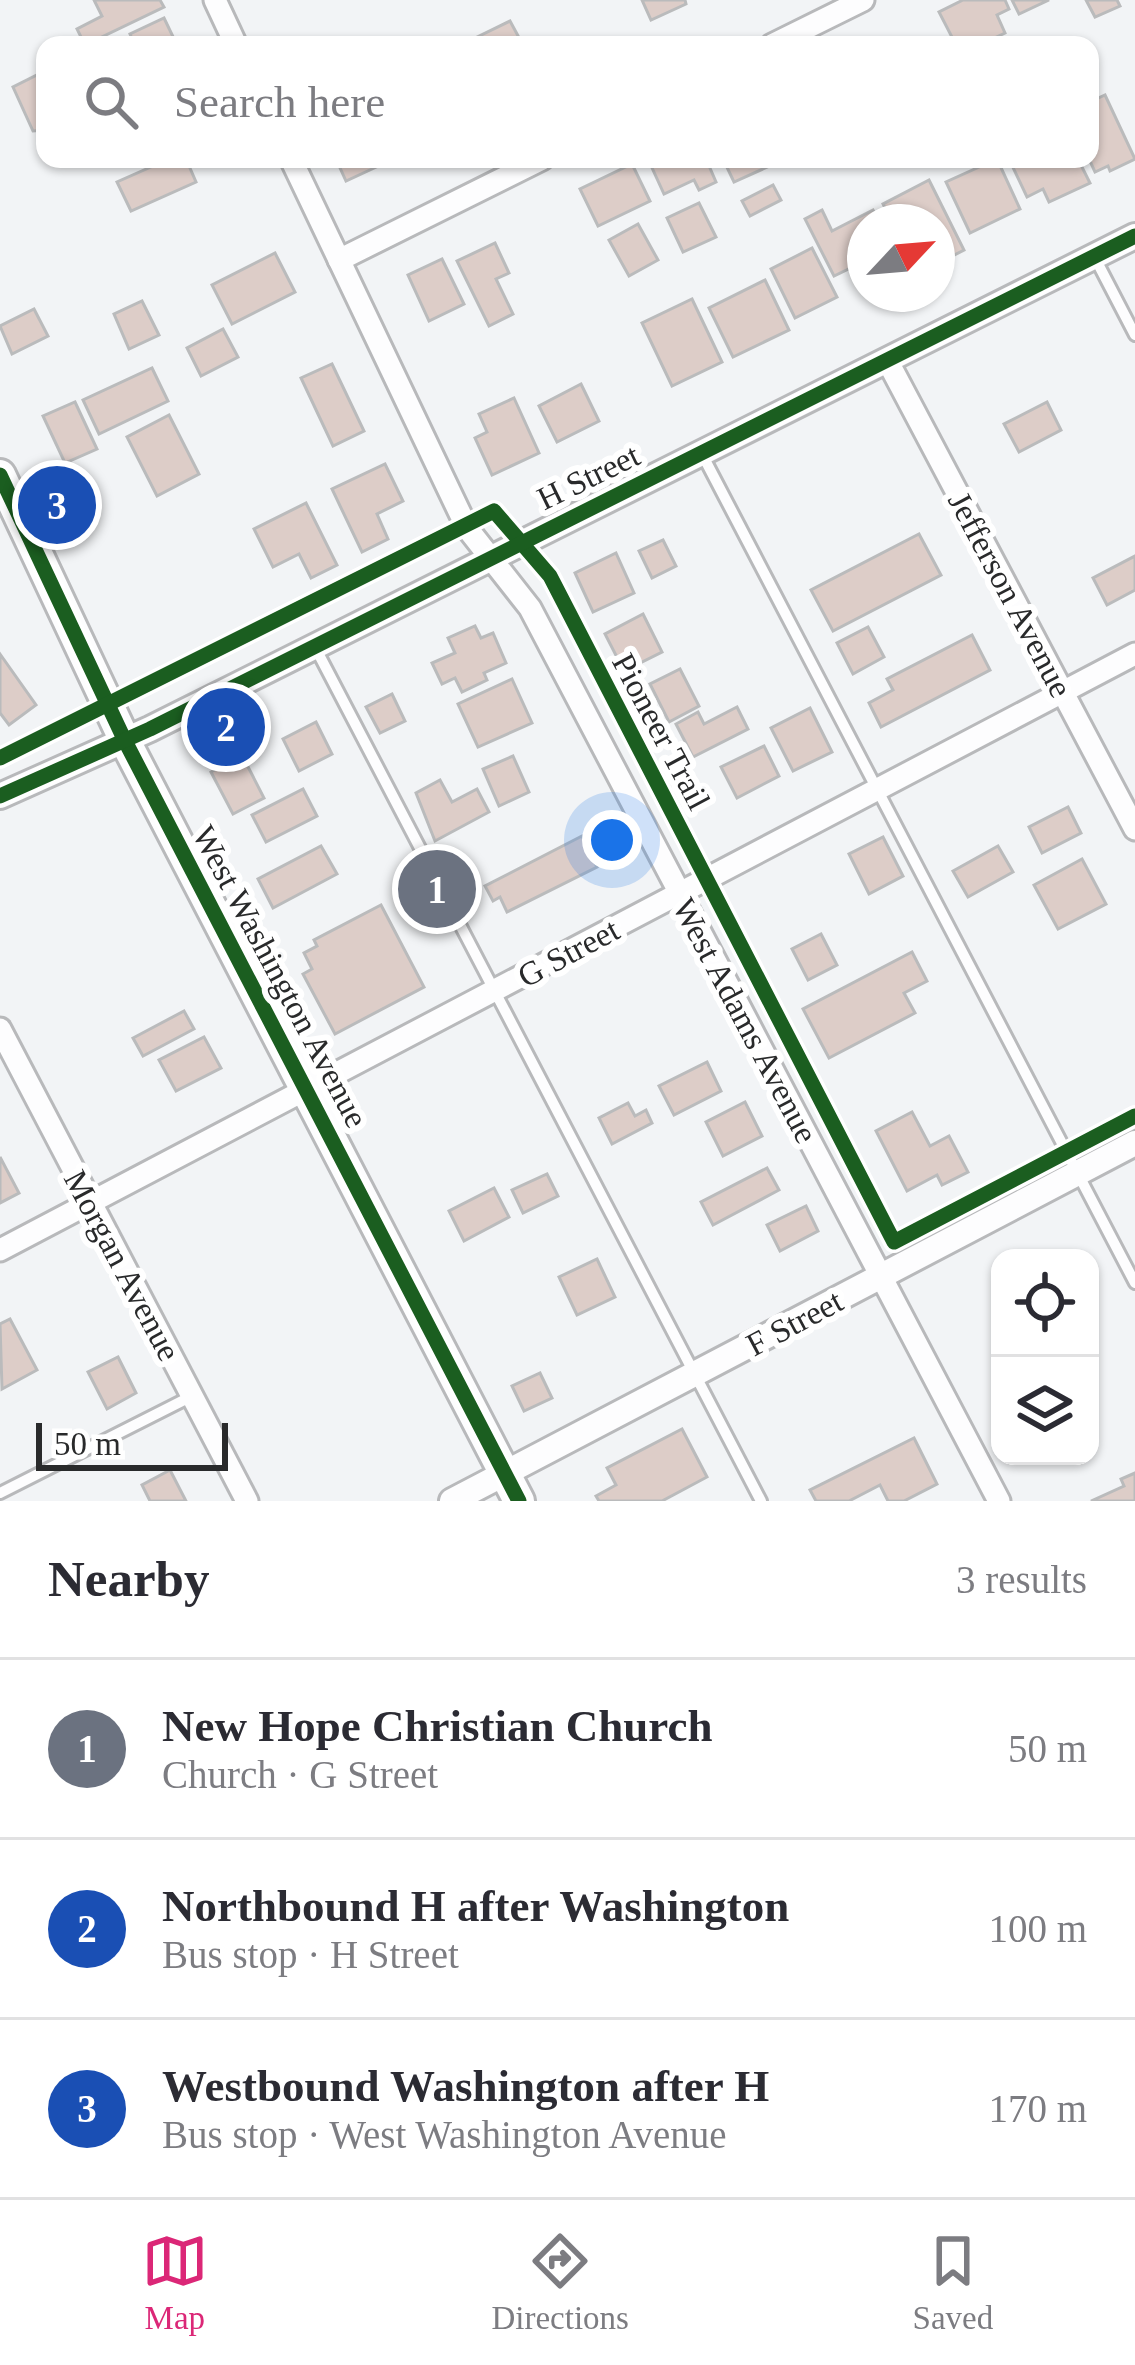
<!DOCTYPE html>
<html lang="en">
<head>
<meta charset="utf-8">
<style>
  :root { --surface:#fff; --page:#f2f2f3; --text:#2b2b33; --muted:#7c7c81; --line:#e1e1e2; --accent:#db2777 }
  body { margin:0; font-family:"Times New Roman",serif; background:var(--page); color:var(--text) }
  .controls { position:absolute; right:36px; bottom:36px; display:grid; overflow:hidden; border-radius:24px; box-shadow:0 3px 9px #0004 }
  .controls button { width:108px; height:108px; display:grid; place-items:center; padding:0; border:0; border-bottom:3px solid var(--line); background:var(--surface); color:var(--text); font:60px sans-serif }
  .compass { position:absolute; left:847px; top:204px; width:108px; height:108px; border-radius:50%; background:var(--surface); box-shadow:0 3px 9px #0004; rotate:64deg }
  .scale { position:absolute; left:36px; bottom:30px; width:192px; box-sizing:border-box; padding-left:12px; border:6px solid #292a2b; border-top:0; font-size:33px; line-height:42px; white-space:nowrap; color:#292a2b; -webkit-text-stroke:9px #fff; paint-order:stroke }
  .you { position:absolute; left:612px; top:840px; width:42px; height:42px; margin:-30px; border:9px solid #fff; border-radius:50%; background:#1a73e8; box-shadow:0 0 0 18px #1a73e833 }
  .badge { display:grid; place-items:center; width:78px; height:78px; border-radius:50%; background:var(--accent); color:#fff; font-size:39px; font-weight:700 }
  .pin { position:absolute; translate:-50% -50%; border:6px solid #fff; box-shadow:0 3px 12px #0006 }
  .list { margin:0; padding:0; list-style:none }
  h2 { display:flex; justify-content:space-between; align-items:center; height:156px; margin:0; padding:0 48px; font-size:51px }
  h2 small { font-size:39px; font-weight:400; color:var(--muted) }
  .list li { display:grid; grid-template-columns:78px 1fr auto; gap:36px; align-items:center; box-sizing:border-box; height:180px; padding:0 48px; border-top:3px solid var(--line) }
  .list b { display:block; font-size:45px; white-space:nowrap }
  .list p { margin:0; font-size:39px; white-space:nowrap; color:var(--muted) }
  .list em { font-size:39px; font-style:normal; color:var(--muted) }
  .icon { flex:none; width:66px; height:66px; fill:none; stroke:currentColor; stroke-width:2; stroke-linecap:round; stroke-linejoin:round }
  .map { position:relative; flex:none; width:1135px; height:1501px; overflow:hidden }
  .search { position:absolute; background:var(--surface); box-shadow:0 3px 9px #0004; left:36px; right:36px; top:36px; height:132px; display:flex; align-items:center; gap:30px; box-sizing:border-box; padding:0 42px; border-radius:24px; color:var(--muted); font-size:45px }
  .sheet { height:696px; background:var(--surface) }
  nav { display:flex; justify-content:space-around; align-items:center; box-sizing:border-box; height:168px; border-top:3px solid var(--line); background:var(--surface); font-size:33px; color:var(--muted) }
  nav a { display:grid; justify-items:center; gap:6px }
  nav .on { color:var(--accent) }
  .map>svg:first-child { display:block }
  .building { fill:#ddcdc8; stroke:#babbbc; stroke-width:3 }
  .lines { fill:none; stroke-linecap:round; stroke-linejoin:round }
  .service-casing { stroke:#b8b9bb; stroke-width:16 }
  .minor-casing { stroke:#b8b9bb; stroke-width:27 }
  .tertiary-casing { stroke:#b8b9bb; stroke-width:30 }
  .primary-casing { stroke:#b8b9bb; stroke-width:36 }
  .service { stroke:#fdfdfe; stroke-width:10 }
  .minor { stroke:#fdfdfe; stroke-width:21 }
  .tertiary { stroke:#fdfdfe; stroke-width:24 }
  .primary { stroke:#fdfdfe; stroke-width:30 }
  .cycleway-casing { stroke:#fff; stroke-width:22 }
  .cycleway { stroke:#1b5e20; stroke-width:15 }
  .labels { text-anchor:middle; stroke-width:12; stroke-linejoin:round; paint-order:stroke }
  .street-label { font-size:33px; fill:#292a2b; stroke:#fff }
</style>
</head>
<body>
<div class="map">
<svg width="1135" height="1501" viewBox="0 0 1135 1501">
  <rect width="100%" height="100%" fill="#f2f4f6"/>
  <g class="building">
    <path d="M94,0h66l4,7 -79,38 -8,-16 25,-13z"/>
    <path d="M642,0h43l1,4 -35,16z"/>
    <path d="M963,0h42l4,9 -12,6 8,18 -26,12h-23l-17,-33z"/>
    <path d="M1012,0h37l-30,14z"/>
    <path d="M1086,0h31l3,6 -25,11z"/>
    <path d="M164,18l13,27h-42l-5,-11z"/>
    <path d="M510,21l13,24h-55l-1,-3z"/>
    <path d="M43,72l2,58 -12,1 -20,-44z"/>
    <path d="M1105,95l30,64 -25,12 -2,-5 -13,6 -6,-13 1,-57z"/>
    <path d="M169,159h17l10,23 -65,29 -14,-29z"/>
    <path d="M336,159h50l1,3 -41,19z"/>
    <path d="M648,159h58l10,23 -17,8 -5,-10 -30,14z"/>
    <path d="M723,159h49l2,5 -40,18z"/>
    <path d="M997,159l23,50 -50,24 -24,-51z"/>
    <path d="M1009,159h55l3,6 11,-6 12,24 -41,19 -6,-13 -16,8z"/>
    <path d="M632,164l18,37 -52,25 -18,-37z"/>
    <path d="M929,180l35,70 -27,14v-42h-45l-9,-18z"/>
    <path d="M773,185l8,15 -31,16 -8,-15z"/>
    <path d="M699,203l17,34 -33,15 -16,-34z"/>
    <path d="M822,210l10,21 41,-21 6,12h-14v49l-4,-8 -27,13 -29,-57z"/>
    <path d="M638,224l20,36 -29,16 -20,-36z"/>
    <path d="M495,243l14,30 -13,6 17,35 -24,12 -32,-65z"/>
    <path d="M812,248l25,49 -42,21 -24,-49z"/>
    <path d="M275,253l20,39 -63,32 -20,-39z"/>
    <path d="M442,259l22,45 -35,17 -21,-46z"/>
    <path d="M765,280l24,50 -56,27 -24,-49z"/>
    <path d="M692,299l30,63 -50,24 -30,-63z"/>
    <path d="M142,301l17,34 -30,14 -15,-35z"/>
    <path d="M34,309l14,27 -36,18 -12,-28z"/>
    <path d="M223,329l15,28 -37,19 -14,-28z"/>
    <path d="M332,364l32,67 -31,15 -32,-68z"/>
    <path d="M152,368l16,33 -69,33 -16,-34z"/>
    <path d="M581,384l18,37 -42,21 -18,-36z"/>
    <path d="M514,398l25,55 -47,22 -17,-37 12,-6 -8,-18z"/>
    <path d="M75,402l22,47 -32,14 -22,-47z"/>
    <path d="M1047,402l14,28 -42,22 -15,-28z"/>
    <path d="M169,415l30,59 -42,22 -30,-59z"/>
    <path d="M385,464l18,37 -26,13 11,25 -26,13 -30,-63z"/>
    <path d="M306,503l31,62 -26,13 -12,-24 -26,13 -19,-38z"/>
    <path d="M919,534l22,41 -108,56 -22,-41z"/>
    <path d="M663,540l13,26 -24,12 -13,-27z"/>
    <path d="M616,553l18,40 -41,19 -18,-39z"/>
    <path d="M1135,556v34l-28,15 -14,-27z"/>
    <path d="M643,614l19,38 -38,19 -19,-37z"/>
    <path d="M475,626l6,12 12,-5 13,30 -22,10 3,7 -25,12 -7,-14 -13,6 -10,-21 23,-10 -7,-15z"/>
    <path d="M868,627l16,30 -31,17 -16,-31z"/>
    <path d="M972,635l18,35 -109,57 -12,-24 24,-13 -6,-11z"/>
    <path d="M0,654l36,51 -27,20 -9,-12z"/>
    <path d="M680,669l19,37 -30,16 -19,-38z"/>
    <path d="M512,679l20,44 -54,24 -20,-43z"/>
    <path d="M392,694l13,27 -25,12 -14,-26z"/>
    <path d="M737,707l11,22 -55,28 -17,-33 22,-12 6,12z"/>
    <path d="M810,708l22,44 -39,19 -22,-43z"/>
    <path d="M316,722l16,32 -33,17 -16,-32z"/>
    <path d="M764,746l15,30 -42,22 -16,-31z"/>
    <path d="M242,755l22,43 -31,16 -22,-42z"/>
    <path d="M513,756l16,36 -30,14 -16,-37z"/>
    <path d="M440,780l12,22 25,-13 12,23 -54,29 -19,-48z"/>
    <path d="M303,789l14,27 -51,26 -14,-27z"/>
    <path d="M1068,807l13,26 -39,20 -13,-26z"/>
    <path d="M582,836l15,31 -90,45 -7,-15 -7,4 -8,-15z"/>
    <path d="M883,837l20,39 -34,18 -20,-40z"/>
    <path d="M321,846l16,28 -64,34 -15,-29z"/>
    <path d="M998,846l15,26 -45,25 -15,-26z"/>
    <path d="M1082,859l24,45 -48,25 -24,-44z"/>
    <path d="M381,905l43,82 -89,47 -32,-60 9,-5 -8,-16 13,-7 -3,-6z"/>
    <path d="M821,934l16,31 -29,15 -16,-31z"/>
    <path d="M912,952l15,29 -23,12 11,20 -86,45 -26,-49z"/>
    <path d="M184,1011l10,18 -51,27 -10,-18z"/>
    <path d="M204,1037l17,31 -45,23 -17,-31z"/>
    <path d="M707,1062l14,29 -47,24 -15,-29z"/>
    <path d="M745,1102l17,34 -39,20 -17,-34z"/>
    <path d="M628,1103l7,13 11,-6 6,13 -40,21 -13,-26z"/>
    <path d="M912,1112l18,34 19,-10 19,36 -26,13 -5,-10 -30,16 -31,-60z"/>
    <path d="M0,1157l19,36 -19,10z"/>
    <path d="M767,1168l12,22 -66,35 -12,-23z"/>
    <path d="M547,1174l11,22 -35,17 -11,-23z"/>
    <path d="M494,1188l15,29 -45,24 -15,-30z"/>
    <path d="M806,1206l12,25 -38,20 -13,-26z"/>
    <path d="M597,1259l18,38 -38,18 -18,-38z"/>
    <path d="M10,1319l27,51 -35,19 -2,-65z"/>
    <path d="M118,1357l18,36 -29,16 -19,-37z"/>
    <path d="M540,1373l12,25 -28,13 -12,-25z"/>
    <path d="M682,1429l25,48 -45,24h-63l-3,-5 20,-11 -9,-17z"/>
    <path d="M914,1438l23,46 -33,17h-16l-8,-16 -31,16h-33l-6,-11z"/>
    <path d="M170,1470l16,31h-36l-8,-16z"/>
    <path d="M1135,1473v28h-44l33,-15 -3,-7z"/>
  </g>
  <g class="lines">
    <g class="service-casing">
      <g id="service">
        <path d="M1095,258l40,77"/>
        <path d="M703,456l432,827"/>
        <path d="M316,649l445,852"/>
        <path d="M0,1493l192,-97"/>
      </g>
    </g>
    <g class="minor-casing">
      <g id="minor">
        <path d="M215,0l21,45"/>
        <path d="M772,45l91,-45"/>
        <path d="M291,159l176,369 63,80 469,893"/>
        <path d="M339,260l203,-101"/>
        <path d="M887,360l248,469"/>
        <path d="M0,1029l247,472"/>
        <path d="M0,1250l1135,-596"/>
      </g>
    </g>
    <g class="tertiary-casing">
      <g id="tertiary">
        <path d="M0,796l150,-67 985,-493"/>
        <path d="M452,1501l683,-358"/>
      </g>
    </g>
    <g class="primary-casing">
      <path id="primary" d="M0,475l125,266 394,760"/>
    </g>
    <use href="#service" class="service"/>
    <use href="#minor" class="minor"/>
    <use href="#tertiary" class="tertiary"/>
    <use href="#primary" class="primary"/>
    <g class="cycleway-casing">
      <g id="cycleway">
        <path d="M0,475l125,266 394,760"/>
        <path d="M0,758l494,-247 56,65 344,666 241,-126"/>
        <path d="M0,796l150,-67 985,-493"/>
      </g>
    </g>
    <use href="#cycleway" class="cycleway"/>
  </g>
  <g class="labels">
    <g class="street-label">
      <text transform="translate(588 476) rotate(-26)" y="12">H Street</text>
      <text transform="translate(1011 594) rotate(62)" y="12">Jefferson Avenue</text>
      <text transform="translate(662 731) rotate(62)" y="12">Pioneer Trail</text>
      <text transform="translate(568 952) rotate(-28)" y="12">G Street</text>
      <text transform="translate(281 976) rotate(62)" y="12">West Washington Avenue</text>
      <text transform="translate(746 1020) rotate(62)" y="12">West Adams Avenue</text>
      <text transform="translate(123 1265) rotate(62)" y="12">Morgan Avenue</text>
      <text transform="translate(794 1322) rotate(-28)" y="12">F Street</text>
    </g>
  </g>
</svg>
<div class="controls">
<button><svg class="icon" aria-label="locate" viewBox="0 0 24 24"><circle cx="12" cy="12" r="6"/><path d="M12 2v4M12 18v4M2 12h4M18 12h4"/></svg></button>
<button><svg class="icon" aria-label="layers" viewBox="0 0 24 24"><path d="M12 4l9 5-9 5-9-5zM3 14l9 5 9-5"/></svg></button>
</div>
<svg class="compass" viewBox="-18 -18 36 36"><path d="M0-13l5 13h-10z" fill="#e53935"/><path d="M0 13l5-13h-10z" fill="#7c7c81"/></svg>
<div class="scale">50 m</div>
<div class="you"></div>
<div class="pin badge" style="left:437px;top:889px;background:#6b7280">1</div>
<div class="pin badge" style="left:226px;top:727px;background:#1a4fb4">2</div>
<div class="pin badge" style="left:57px;top:505px;background:#1a4fb4">3</div>
<div class="search"><svg class="icon" aria-label="search" viewBox="0 0 24 24"><circle cx="10" cy="10" r="6"/><path d="M15 15l6 6"/></svg>Search here</div>
</div>
<section class="sheet">
<h2>Nearby<small>3 results</small></h2>
<ul class="list">
<li><span class="badge" style="background:#6b7280">1</span><div><b>New Hope Christian Church</b><p>Church · G Street</p></div><em>50 m</em></li>
<li><span class="badge" style="background:#1a4fb4">2</span><div><b>Northbound H after Washington</b><p>Bus stop · H Street</p></div><em>100 m</em></li>
<li><span class="badge" style="background:#1a4fb4">3</span><div><b>Westbound Washington after H</b><p>Bus stop · West Washington Avenue</p></div><em>170 m</em></li>
</ul>
</section>
<nav>
<a class="on"><svg class="icon" aria-label="map" viewBox="0 0 24 24"><path d="M3 6l6-2 6 2 6-2v14l-6 2-6-2-6 2zM9 4v14M15 6v14"/></svg>Map</a>
<a><svg class="icon" aria-label="directions" viewBox="0 0 24 24"><path d="M12 3l9 9-9 9-9-9zM9 14v-3h6M13 9l2 2-2 2"/></svg>Directions</a>
<a><svg class="icon" aria-label="saved" viewBox="0 0 24 24"><path d="M7 4h10v16l-5-4-5 4z"/></svg>Saved</a>
</nav>
</body>
</html>
